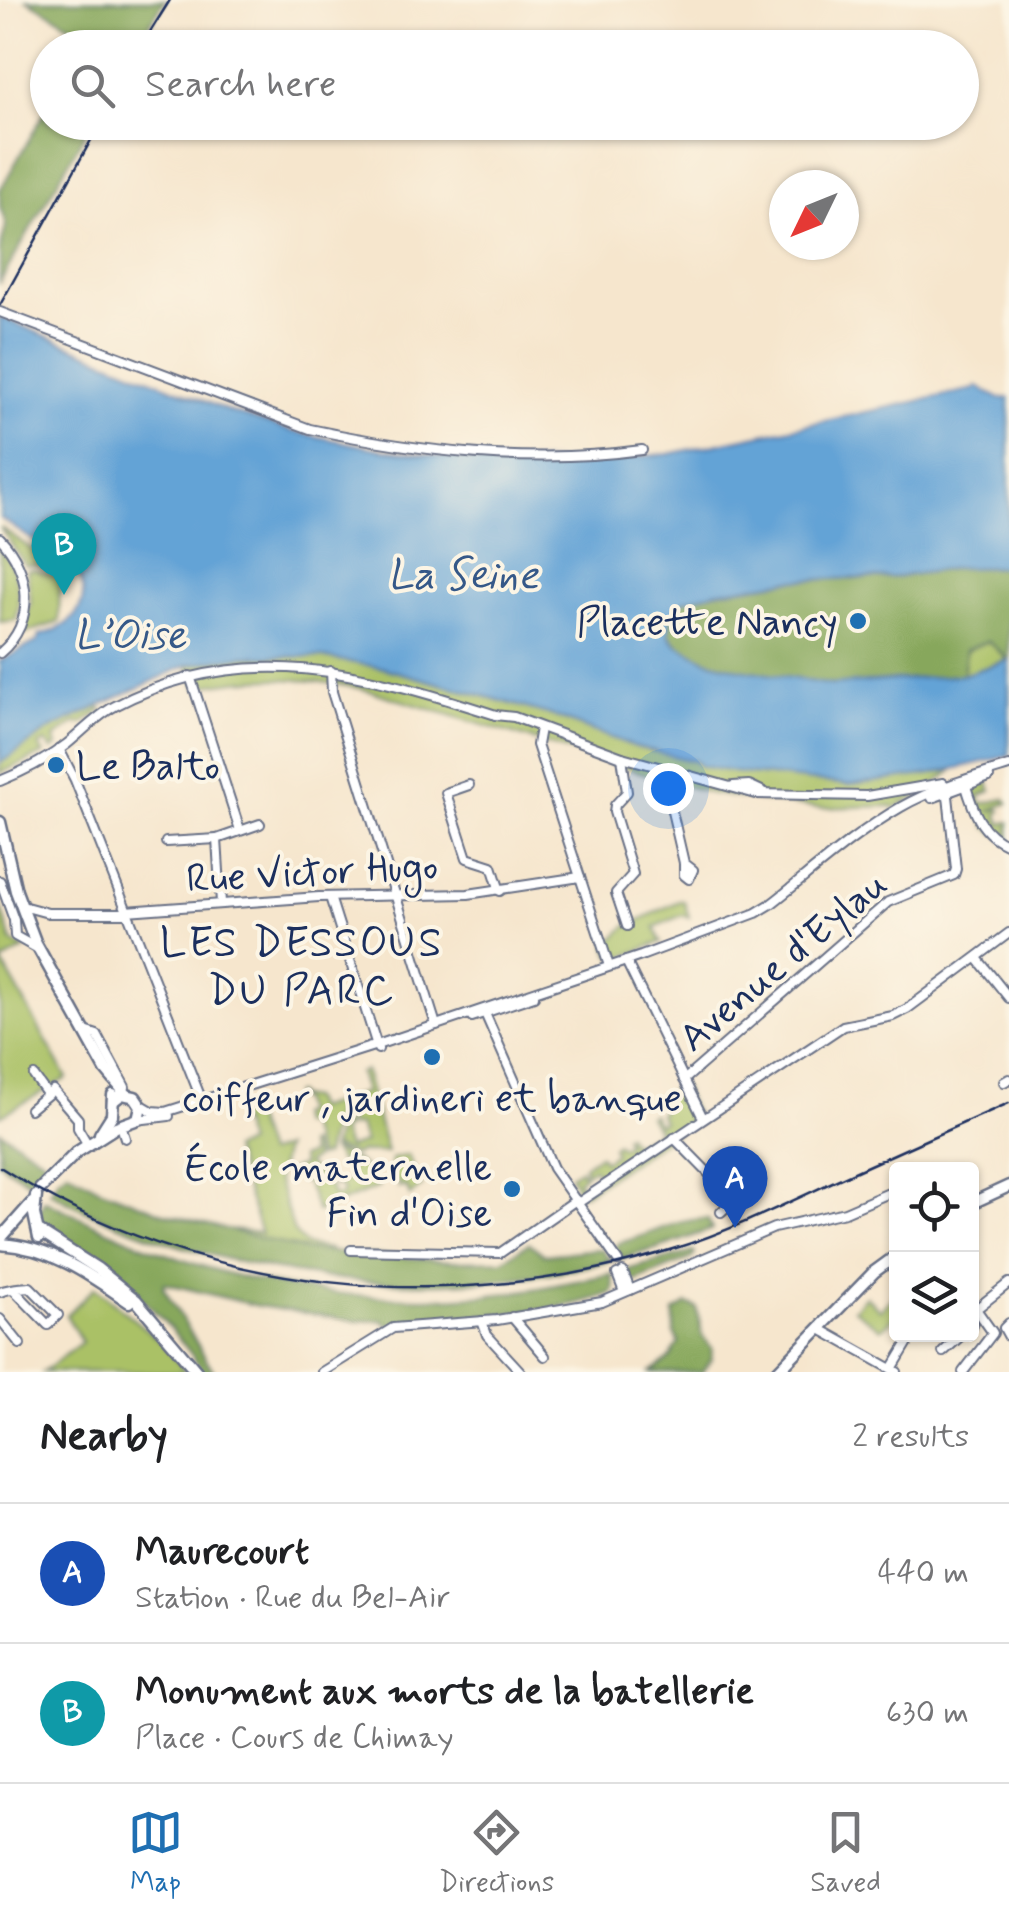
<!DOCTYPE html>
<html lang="en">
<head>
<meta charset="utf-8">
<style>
  :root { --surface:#fff; --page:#f2f2f2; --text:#202124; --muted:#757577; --line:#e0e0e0; --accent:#1f6fb2 }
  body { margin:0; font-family:Mynerve,sans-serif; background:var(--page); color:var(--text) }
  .controls { position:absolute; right:30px; bottom:30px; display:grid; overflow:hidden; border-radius:10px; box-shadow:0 2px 8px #0004 }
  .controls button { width:90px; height:90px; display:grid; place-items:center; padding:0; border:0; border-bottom:2px solid var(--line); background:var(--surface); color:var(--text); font:50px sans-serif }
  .compass { position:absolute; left:769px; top:170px; width:90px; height:90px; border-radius:50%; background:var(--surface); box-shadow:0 2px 8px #0004; rotate:227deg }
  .you { position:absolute; left:668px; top:788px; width:35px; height:35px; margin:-25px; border:8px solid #fff; border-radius:50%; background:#1a73e8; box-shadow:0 0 0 15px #1a73e833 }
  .badge { display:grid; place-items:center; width:65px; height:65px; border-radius:50%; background:var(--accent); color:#fff; font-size:32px; font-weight:700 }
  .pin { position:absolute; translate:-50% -82px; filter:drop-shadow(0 2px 5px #0008) }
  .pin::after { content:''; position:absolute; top:52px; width:35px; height:30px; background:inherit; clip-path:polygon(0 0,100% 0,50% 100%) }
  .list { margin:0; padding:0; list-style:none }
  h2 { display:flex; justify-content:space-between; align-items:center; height:130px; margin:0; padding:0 40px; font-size:42px }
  h2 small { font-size:32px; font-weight:400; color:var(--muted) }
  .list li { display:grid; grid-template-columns:65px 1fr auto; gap:30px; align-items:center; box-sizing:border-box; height:140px; padding:0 40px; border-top:2px solid var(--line) }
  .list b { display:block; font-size:38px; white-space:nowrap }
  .list p { margin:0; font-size:32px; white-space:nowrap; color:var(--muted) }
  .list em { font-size:32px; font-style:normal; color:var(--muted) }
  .icon { flex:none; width:55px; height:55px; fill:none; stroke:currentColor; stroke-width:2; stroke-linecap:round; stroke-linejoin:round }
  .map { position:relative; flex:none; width:1009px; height:1372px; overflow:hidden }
  .search { position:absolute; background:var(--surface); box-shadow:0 2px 8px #0004; left:30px; right:30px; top:30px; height:110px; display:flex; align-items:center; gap:25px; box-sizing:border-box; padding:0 35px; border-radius:55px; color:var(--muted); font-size:38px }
  .sheet { height:410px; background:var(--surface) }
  nav { display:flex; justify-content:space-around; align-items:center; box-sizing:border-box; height:140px; border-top:2px solid var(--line); background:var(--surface); font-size:28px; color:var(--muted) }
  nav a { display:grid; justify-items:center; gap:5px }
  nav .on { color:var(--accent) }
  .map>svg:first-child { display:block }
  .green { fill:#aac166; stroke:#627862; stroke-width:2.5 }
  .forest { fill:#87a75b; stroke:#516b5c; stroke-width:2.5 }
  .water { fill:#64a3d6; stroke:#40699a; stroke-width:2.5 }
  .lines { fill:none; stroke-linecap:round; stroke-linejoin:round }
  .street-casing { stroke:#686f85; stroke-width:12 }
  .secondary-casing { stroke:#686f85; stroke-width:15 }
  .street { stroke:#fff; stroke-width:8 }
  .secondary { stroke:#fff; stroke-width:10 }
  .rail { stroke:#1b2f5e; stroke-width:2.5 }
  .poi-dot { fill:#1f6fb2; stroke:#fcf5e5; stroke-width:4 }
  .labels { text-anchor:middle; stroke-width:8; stroke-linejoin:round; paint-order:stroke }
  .poi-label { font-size:40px; fill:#1b2f5e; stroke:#fcf5e5; text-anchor:end }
  .street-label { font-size:40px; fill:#1b2f5e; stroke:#fcf5e5 }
  .water-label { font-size:42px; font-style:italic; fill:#355888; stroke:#fcf5e5 }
  .neighbourhood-label { font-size:42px; letter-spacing:2.5px; fill:#1b2f5e; stroke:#fcf5e5 }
</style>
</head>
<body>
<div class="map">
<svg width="1009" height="1372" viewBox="0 0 1009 1372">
  <rect width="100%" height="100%" fill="#fcf5e5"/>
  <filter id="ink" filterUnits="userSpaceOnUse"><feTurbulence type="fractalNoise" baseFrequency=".01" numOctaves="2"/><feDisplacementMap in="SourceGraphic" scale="20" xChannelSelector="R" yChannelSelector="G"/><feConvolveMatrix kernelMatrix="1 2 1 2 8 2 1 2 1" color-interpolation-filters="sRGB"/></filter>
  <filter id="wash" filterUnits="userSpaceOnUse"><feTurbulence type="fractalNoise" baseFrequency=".0048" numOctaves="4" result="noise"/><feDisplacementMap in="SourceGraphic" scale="40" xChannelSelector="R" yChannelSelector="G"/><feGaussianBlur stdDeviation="2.25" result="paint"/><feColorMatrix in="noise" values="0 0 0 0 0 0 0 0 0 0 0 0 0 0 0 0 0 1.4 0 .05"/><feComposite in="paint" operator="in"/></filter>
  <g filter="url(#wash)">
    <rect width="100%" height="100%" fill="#f6e6cd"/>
    <g class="green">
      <path d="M0,527l61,43v4l-24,-9h-12z"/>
      <path d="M0,548c17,22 23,44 16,72l-16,2z"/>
      <path d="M33,569l27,9 -1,44 -33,11 -3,-1 8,-30 -4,-32z"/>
      <path d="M989,641l18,19 -44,15 3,-25z"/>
      <path d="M242,656l79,1 63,11 164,46 85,32 101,26 116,13 103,-15 -31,24 -28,14 -2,-2 -74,2 -105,-14 -350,-105c-57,-12 -109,-14 -166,-2l-10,-22z"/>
      <path d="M100,706l2,4 -20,14 -7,-1 -20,15 2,8 -5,4 -6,-8 -7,4 5,8 -44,19v-10l52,-35z"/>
      <path d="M988,782l3,9 -12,5 2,8 24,-5 3,4 -19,8 9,-2 3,2 -3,4 3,9 8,-2v20l-22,-14 -17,-38z"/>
      <path d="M679,901h5l5,16 -7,-2 -27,12 6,15 -36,14h-14l-4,-11 20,-19z"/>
      <path d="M0,902l12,40 12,7 -22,13 65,116 -67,38z"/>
      <path d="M365,1071l22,81h-28l-4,3 -23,-8 4,-15 9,-10 2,6 -6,3 6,17 17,-5 -5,-18 -8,2 -10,-27 24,-8 -6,-19z"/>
      <path d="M680,1082l15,32 -5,9 -106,71 -6,-1 -8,-18 10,-6 4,6 -7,5 5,7 17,-12 -5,-7 -8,5 -2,-7 15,-11 5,6 11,-8 -3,-6 4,-4 5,4 6,-4 -3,-6 3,-2 7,9 24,-13 -9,-15 3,-2 6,10 5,-3 -4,-8 4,-3 -7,-13 21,-9z"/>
      <path d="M295,1093l4,4 12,2 4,10 22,-7 -12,53 -7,2 -11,-32h-7l-3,-10 6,-3 -3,-11 -7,-6z"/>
      <path d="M251,1109l15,45 18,-6 -7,31 17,53 12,13 24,4v3l-24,-2 -75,-17 3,-3 27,3 -29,-84 15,-5 -9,-29z"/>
      <path d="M310,1144l5,14 -8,5 24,26 2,7h7l3,-5 -3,-5 -8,-1 20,-7 -6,-18 -7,2 -7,-12c27,10 32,15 47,37l-62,25 -11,-31 -5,1 -2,-6 -11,2 2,-8 12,-5 -2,-7 10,-3 -3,-10z"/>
      <path d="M408,1155l14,31 -12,10 -4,-10 -7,2v-6l-9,-5 1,-18z"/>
      <path d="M95,1287l66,55 25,30h-143l39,-30 -16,-27z"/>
      <path d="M896,1293l-1,24 -14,12 -27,-20 12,-13 14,14z"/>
    </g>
    <g class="forest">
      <path d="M27,0h138l-30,47 -52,1 6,-13z"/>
      <path d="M47,108l1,14 43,1 -91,159v-32l6,-24 -6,-20v-16z"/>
      <path d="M1009,567v93l-21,-19 -22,9 -3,25c-43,4 -90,12 -133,10 -40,-2 -137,-16 -161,-50v-13l5,-11 9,-10 14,-6 94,-15 105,-3 59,-9z"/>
      <path d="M0,1131l49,32 -17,21 -32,-21z"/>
      <path d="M68,1171l31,17 65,25 142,37 146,11 51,-1 26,-17 16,12 51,-6 7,1 5,9 13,-4 -6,-8 3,-4c31,-7 58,-25 90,-24l4,10c-170,67 -355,71 -529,18 -44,-14 -93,-31 -133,-55l8,-14z"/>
      <path d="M44,1200c42,20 82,40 125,55 103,38 221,50 330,39 38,-4 75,-13 113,-20l2,14 -2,5c-71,26 -152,20 -226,32l-3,-5 -25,1 -100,-15 -94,-23 -1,4 51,85h-10c-31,-45 -69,-85 -115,-115 -20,-13 -45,-17 -51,-43z"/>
      <path d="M693,1252l2,2 -3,4 -56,23 -7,-2 -2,-9z"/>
      <path d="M687,1304l10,4 5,27 10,14 -1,10 -9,13h-52l20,-14 9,-16 -5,-8v-22z"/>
    </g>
    <path class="water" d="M0,317l231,95 63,20 90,18 96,11 86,1 103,-8 306,-65 2,-3 23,13 9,-1v169l-54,1 -59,9 -105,3 -74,11 -34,10 -12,15 -2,13v6l7,9 30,16 33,9 92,16 132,-10 46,-15v96l-77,18 -82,11 -116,-13 -34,-6 -5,-5 -62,-15 -85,-32 -164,-46 -63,-11 -79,-1 -55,9 -135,63 -52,35v-102l38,-20 2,-6c36,-7 59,-40 30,-70l-70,-47z"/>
  </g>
  <g filter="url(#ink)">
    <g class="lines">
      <g class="street-casing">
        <g id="street">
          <path d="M0,312l310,117c110,23 221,36 332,21"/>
          <path d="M0,538c31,32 37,84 0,115"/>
          <path d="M331,671l1,21 104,333"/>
          <path d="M190,676l50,154"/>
          <path d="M495,715l19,2 108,40 134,37 111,2 76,-13 4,4 9,82 -2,6 -66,27 -204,178"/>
          <path d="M540,728l-3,17 72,221"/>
          <path d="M59,749l16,31 127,321"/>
          <path d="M622,757l5,35 -12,13 -1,7 19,62 -17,19 11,33"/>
          <path d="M678,773l-7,34 13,56v12l5,4 4,-9 -9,-7"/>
          <path d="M0,781c22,-9 49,-23 67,-37 16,-13 31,-29 48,-38 129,-68 251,-33 381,9"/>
          <path d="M965,783c8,27 16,52 44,62"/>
          <path d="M469,785l-23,8 21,65 25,8 8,25"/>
          <path d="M733,786l16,-1 15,7"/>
          <path d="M932,798l57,-21"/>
          <path d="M166,842l51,-3"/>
          <path d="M0,881l14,39 1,16 23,13"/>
          <path d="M330,897l48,152"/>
          <path d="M221,903l-4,-64 43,-15"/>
          <path d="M26,907l22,6h79"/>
          <path d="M126,911l193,-14 149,-3 112,-17"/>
          <path d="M977,958l32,40"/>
          <path d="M626,961l77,157"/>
          <path d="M484,1011l69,157 65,93"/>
          <path d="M472,1017l62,-21"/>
          <path d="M85,1031l12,4 28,52"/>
          <path d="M34,1076l13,18"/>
          <path d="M1004,1082l5,-3"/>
          <path d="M140,1104l12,7 13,1 212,-67 264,-89 115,-43 15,-9c42,-33 83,-70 130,-97 33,-19 72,-30 108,-41"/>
          <path d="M30,1109l23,-19 25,29v9l10,17"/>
          <path d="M136,1120l33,-4"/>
          <path d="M123,1132l2,6"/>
          <path d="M674,1138l58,59 1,4 -12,11"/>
          <path d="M578,1203l265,-177 50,-10 14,-7 102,-76"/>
          <path d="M351,1250l149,3 76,-53"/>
          <path d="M623,1272l7,18"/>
          <path d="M617,1274l7,18"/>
          <path d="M0,1292c9,-4 21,-4 30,-5l28,28 -10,10 -35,-36"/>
          <path d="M512,1317l33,39"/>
          <path d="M0,1319l20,25"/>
          <path d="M482,1321l5,14 34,37"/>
          <path d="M1009,1323l-5,5 5,9"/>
          <path d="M972,1327l1,-2"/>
          <path d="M820,1329l77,43"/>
          <path d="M943,1352l20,-18"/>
          <path d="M892,1369l21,-35"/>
          <path d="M322,1372l71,-44 104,-8 105,-18 172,-74 71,-16 51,-22"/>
          <path d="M963,1372l30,-39 -17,-24 33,-26"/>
        </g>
      </g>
      <g class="secondary-casing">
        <g id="secondary">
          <path d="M0,822l16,69 20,53 70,126 20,24"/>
          <path d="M100,1134l12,-19 1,-20"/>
          <path d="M40,1189l37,-37 39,-25 22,-8 3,-13 -6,-9 -13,-3 -9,7"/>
          <path d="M36,1196l-2,18 5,24"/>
          <path d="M972,1203l37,-17"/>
          <path d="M40,1232l58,37 38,31 61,72"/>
          <path d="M0,1239l32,-36"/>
          <path d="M0,1244c50,3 88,29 129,58"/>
          <path d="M777,1372l97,-100 22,-16"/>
        </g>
      </g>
      <use href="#street" class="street"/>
      <use href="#secondary" class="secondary"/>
      <g class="rail">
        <path d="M140,48l30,-48"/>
        <path d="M0,305l101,-183"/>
        <path d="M0,1167c198,128 454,152 676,81 60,-19 117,-48 174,-74 53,-24 106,-48 159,-71"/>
      </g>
    </g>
  </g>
  <g class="poi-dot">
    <circle cx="858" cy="621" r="10"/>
    <circle cx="56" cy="765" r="10"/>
    <circle cx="432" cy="1057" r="10"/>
    <circle cx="512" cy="1189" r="10"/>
  </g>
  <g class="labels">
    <g class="poi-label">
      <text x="838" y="635">Placette Nancy</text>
      <text x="76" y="779" text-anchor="start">Le Balto</text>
      <text x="432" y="1111" text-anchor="middle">coiffeur , jardineri et banque</text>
      <text x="492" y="1180">École maternelle<tspan x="492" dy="46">Fin d'Oise</tspan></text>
    </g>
    <g class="street-label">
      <text transform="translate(312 871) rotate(-3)" y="14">Rue Victor Hugo</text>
      <text transform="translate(782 960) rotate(-40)" y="14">Avenue d'Eylau</text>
    </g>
    <g class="water-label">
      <text x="463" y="588">La Seine</text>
      <text x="130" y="648">L’Oise</text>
    </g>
    <g class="neighbourhood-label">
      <text x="302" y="956">LES DESSOUS<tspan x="302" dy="48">DU PARC</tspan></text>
    </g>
  </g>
</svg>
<div class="controls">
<button><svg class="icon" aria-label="locate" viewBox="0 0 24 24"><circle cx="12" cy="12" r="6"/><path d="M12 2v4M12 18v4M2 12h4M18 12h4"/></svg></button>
<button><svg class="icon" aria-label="layers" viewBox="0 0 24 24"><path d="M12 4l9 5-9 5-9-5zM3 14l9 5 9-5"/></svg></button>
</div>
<svg class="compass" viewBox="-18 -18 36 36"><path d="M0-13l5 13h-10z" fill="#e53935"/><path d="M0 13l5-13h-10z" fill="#757577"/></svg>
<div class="you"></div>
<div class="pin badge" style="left:735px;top:1228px;background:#1a4fb4">A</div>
<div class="pin badge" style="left:64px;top:595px;background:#0f9aa8">B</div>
<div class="search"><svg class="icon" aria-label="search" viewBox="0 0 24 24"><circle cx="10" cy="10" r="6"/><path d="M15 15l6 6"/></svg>Search here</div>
</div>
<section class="sheet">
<h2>Nearby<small>2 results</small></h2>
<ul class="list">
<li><span class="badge" style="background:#1a4fb4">A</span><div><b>Maurecourt</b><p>Station · Rue du Bel-Air</p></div><em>440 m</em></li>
<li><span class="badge" style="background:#0f9aa8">B</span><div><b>Monument aux morts de la batellerie</b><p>Place · Cours de Chimay</p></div><em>630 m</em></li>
</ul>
</section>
<nav>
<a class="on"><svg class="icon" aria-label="map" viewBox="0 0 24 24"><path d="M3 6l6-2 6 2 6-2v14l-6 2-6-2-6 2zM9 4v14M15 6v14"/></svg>Map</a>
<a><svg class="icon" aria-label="directions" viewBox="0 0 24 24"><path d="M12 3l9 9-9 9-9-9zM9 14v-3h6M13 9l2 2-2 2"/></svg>Directions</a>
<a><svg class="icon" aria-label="saved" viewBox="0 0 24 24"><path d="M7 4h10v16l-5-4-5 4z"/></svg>Saved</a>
</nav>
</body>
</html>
